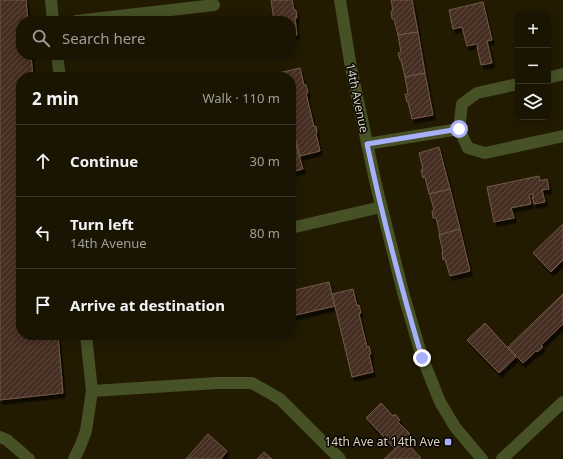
<!DOCTYPE html>
<html lang="en">
<head>
<meta charset="utf-8">
<style>
  :root { --surface:#1a1402; --page:#272111; --text:#f1f3f6; --muted:#9f9e99; --line:#383324 }
  body { margin:0; font-family:"Noto Sans",sans-serif; background:var(--page); color:var(--text) }
  .controls { position:absolute; right:12px; top:12px; display:grid; overflow:hidden; border-radius:8px; box-shadow:0 2px 10px #0003 }
  .controls button { width:36px; height:36px; display:grid; place-items:center; padding:0; border:0; border-bottom:1px solid var(--line); background:var(--surface); color:var(--text); font:20px sans-serif }
  .stop { position:absolute; width:12px; height:12px; margin:-9px; border:3px solid #a8b0fc; border-radius:50%; background:#fff }
  .stop.end { background:#a8b0fc; border-color:#fff; box-shadow:0 1px 4px #0008 }
  .list { margin:0; padding:0; list-style:none }
  h2 { display:flex; justify-content:space-between; align-items:center; height:52px; margin:0; padding:0 16px; font-size:17px }
  h2 small { font-size:13px; font-weight:400; color:var(--muted) }
  .list li { display:grid; grid-template-columns:26px 1fr auto; gap:12px; align-items:center; box-sizing:border-box; height:72px; padding:0 16px; border-top:1px solid var(--line) }
  .list b { display:block; font-size:15px; white-space:nowrap }
  .list p { margin:0; font-size:13px; white-space:nowrap; color:var(--muted) }
  .list em { font-size:13px; font-style:normal; color:var(--muted) }
  .icon { flex:none; width:22px; height:22px; fill:none; stroke:currentColor; stroke-width:2; stroke-linecap:round; stroke-linejoin:round }
  .map { position:relative; flex:none; width:563px; height:459px; overflow:hidden }
  .search { position:absolute; background:var(--surface); box-shadow:0 2px 10px #0003; left:16px; top:16px; width:280px; height:44px; display:flex; align-items:center; gap:10px; box-sizing:border-box; padding:0 14px; border-radius:16px; color:var(--muted); font-size:15px }
  .panel { position:absolute; background:var(--surface); box-shadow:0 2px 10px #0003; left:16px; top:72px; width:280px; height:268px; border-radius:16px }
  .map>svg:first-child { display:block }
  .building { fill:url(#building-hatch); stroke:#735949; filter:url(#shadow) }
  .lines { fill:none; stroke-linecap:round; stroke-linejoin:round }
  .minor { stroke:#465126; stroke-width:12 }
  .route { stroke:#a8b0fc; stroke-width:5 }
  .poi-dot { fill:#a8b0fc; stroke:#090601; stroke-width:1.5 }
  .labels { text-anchor:middle; stroke-width:3; stroke-linejoin:round; paint-order:stroke }
  .street-label { font-size:12px; fill:#d7d1c2; stroke:#090601 }
  .poi-label { font-size:12px; fill:#d7d1c2; stroke:#090601; text-anchor:end }
</style>
</head>
<body>
<div class="map">
<svg width="563" height="459" viewBox="0 0 563 459">
  <defs>
    <pattern id="building-hatch" width="6" height="6" patternUnits="userSpaceOnUse"><rect width="6" height="6" fill="#462f20"/><path d="M-1 1l2-2M0 6l6-6M5 7l2-2" fill="none" stroke="#604c3f"/></pattern>
    <filter id="shadow"><feDropShadow dx="2.5" dy="4.5" stdDeviation="0" flood-color="#0009"/></filter>
  </defs>
  <rect width="100%" height="100%" fill="#231a02"/>
  <g class="building">
    <path d="M0,0h26l2,21h-7v34h10l2,22h-12v258h37l5,58 -63,7z"/>
    <path d="M271,0h21l2,10h2l1,8h-2l2,17 -6,1v-15h-17z"/>
    <path d="M391,0h21l6,32 -20,3 -4,-16h-2l-1,-8h2z"/>
    <path d="M483,2l9,38 -5,1 5,22 -11,2 -4,-18h1l-1,-3 -10,2 -5,-19 -9,2 -4,-19z"/>
    <path d="M418,32l7,41 -20,4 -4,-17h-1l-2,-7 3,-1 -3,-17z"/>
    <path d="M300,68l4,17h2l2,8h-2l8,34 2,-1 1,7 -1,1 4,17 -20,5 -9,-35v-44h-11l-1,-4z"/>
    <path d="M425,73l8,42 -21,4 -4,-17h-1l-2,-8h3l-3,-17z"/>
    <path d="M296,144l7,25 -12,3v-27z"/>
    <path d="M439,147l11,42 -21,5 -4,-17 -2,1 -2,-8 2,-1 -4,-16z"/>
    <path d="M539,176l1,5 7,-2 2,10 -7,1 3,12 -11,2 -2,-7h1v-3l-4,1 2,9 -20,4 3,10 -20,4 -7,-35z"/>
    <path d="M450,189l10,40 -20,6 -4,-17h-3l-1,-7 2,-1 -4,-15 -1,-1z"/>
    <path d="M563,224v36l-12,12 -18,-19z"/>
    <path d="M460,229l10,42 -20,5 -5,-17 -2,1 -1,-8h1l-4,-17z"/>
    <path d="M329,282l6,24 -43,10 -1,-25z"/>
    <path d="M353,289l4,17 2,-1 2,8 -2,1 8,33 2,-1 2,8 -2,1 4,17 -21,5 -20,-83z"/>
    <path d="M563,294v30l-22,21 2,2 -6,5 -1,-1 -13,12 -15,-16z"/>
    <path d="M485,323l31,34 -17,16 -32,-33z"/>
    <path d="M381,403l12,13 2,-2 5,6 -2,2 12,12 -15,15 -29,-31z"/>
    <path d="M208,434l19,17 -6,8h-35z"/>
    <path d="M404,440l17,18 -1,1h-36z"/>
    <path d="M264,452l8,7h-15z"/>
  </g>
  <g class="lines">
    <g class="minor">
      <path d="M51,0l2,21"/>
      <path d="M340,0l11,68 25,117 28,111 18,61 18,45 15,25 27,32"/>
      <path d="M76,21l138,-16"/>
      <path d="M57,55l3,22"/>
      <path d="M548,78l15,-4"/>
      <path d="M518,84l-41,9 -15,11 -3,25 9,19 17,5 78,-17"/>
      <path d="M367,144l92,-15"/>
      <path d="M291,228l90,-21"/>
      <path d="M92,391l125,-8h35l28,16 60,60"/>
      <path d="M0,437l7,3 22,19"/>
      <path d="M74,459l6,-12 6,-16 6,-40 -6,-56"/>
      <path d="M502,459l61,-57"/>
    </g>
  </g>
  <g class="lines">
    <path class="route" d="M422,358c-21,-71 -40,-142 -55,-214l92,-15"/>
  </g>
  <rect class="poi-dot" x="444" y="438" width="8" height="8" rx="2"/>
  <g class="labels">
    <g class="street-label">
      <text transform="translate(357 98) rotate(78)" y="4">14th Avenue</text>
    </g>
    <g class="poi-label">
      <text x="440" y="446">14th Ave at 14th Ave</text>
    </g>
  </g>
</svg>
<div class="controls">
<button>+</button>
<button>−</button>
<button><svg class="icon" aria-label="layers" viewBox="0 0 24 24"><path d="M12 4l9 5-9 5-9-5zM3 14l9 5 9-5"/></svg></button>
</div>
<div class="stop" style="left:459px;top:129px"></div>
<div class="stop end" style="left:422px;top:358px"></div>
<div class="search"><svg class="icon" aria-label="search" viewBox="0 0 24 24"><circle cx="10" cy="10" r="6"/><path d="M15 15l6 6"/></svg>Search here</div>
<section class="panel">
<h2>2 min<small>Walk · 110 m</small></h2>
<ul class="list">
<li><svg class="icon" aria-label="ahead" viewBox="0 0 24 24"><path d="M12 20V5M6 11l6-6 6 6"/></svg><div><b>Continue</b></div><em>30 m</em></li>
<li><svg class="icon" aria-label="left" viewBox="0 0 24 24"><path d="M17 20v-9H6M10 6l-5 5 5 5"/></svg><div><b>Turn left</b><p>14th Avenue</p></div><em>80 m</em></li>
<li><svg class="icon" aria-label="arrive" viewBox="0 0 24 24"><path d="M6 21V4h12l-3 4 3 4H6"/></svg><div><b>Arrive at destination</b></div></li>
</ul>
</section>
</div>
</body>
</html>
